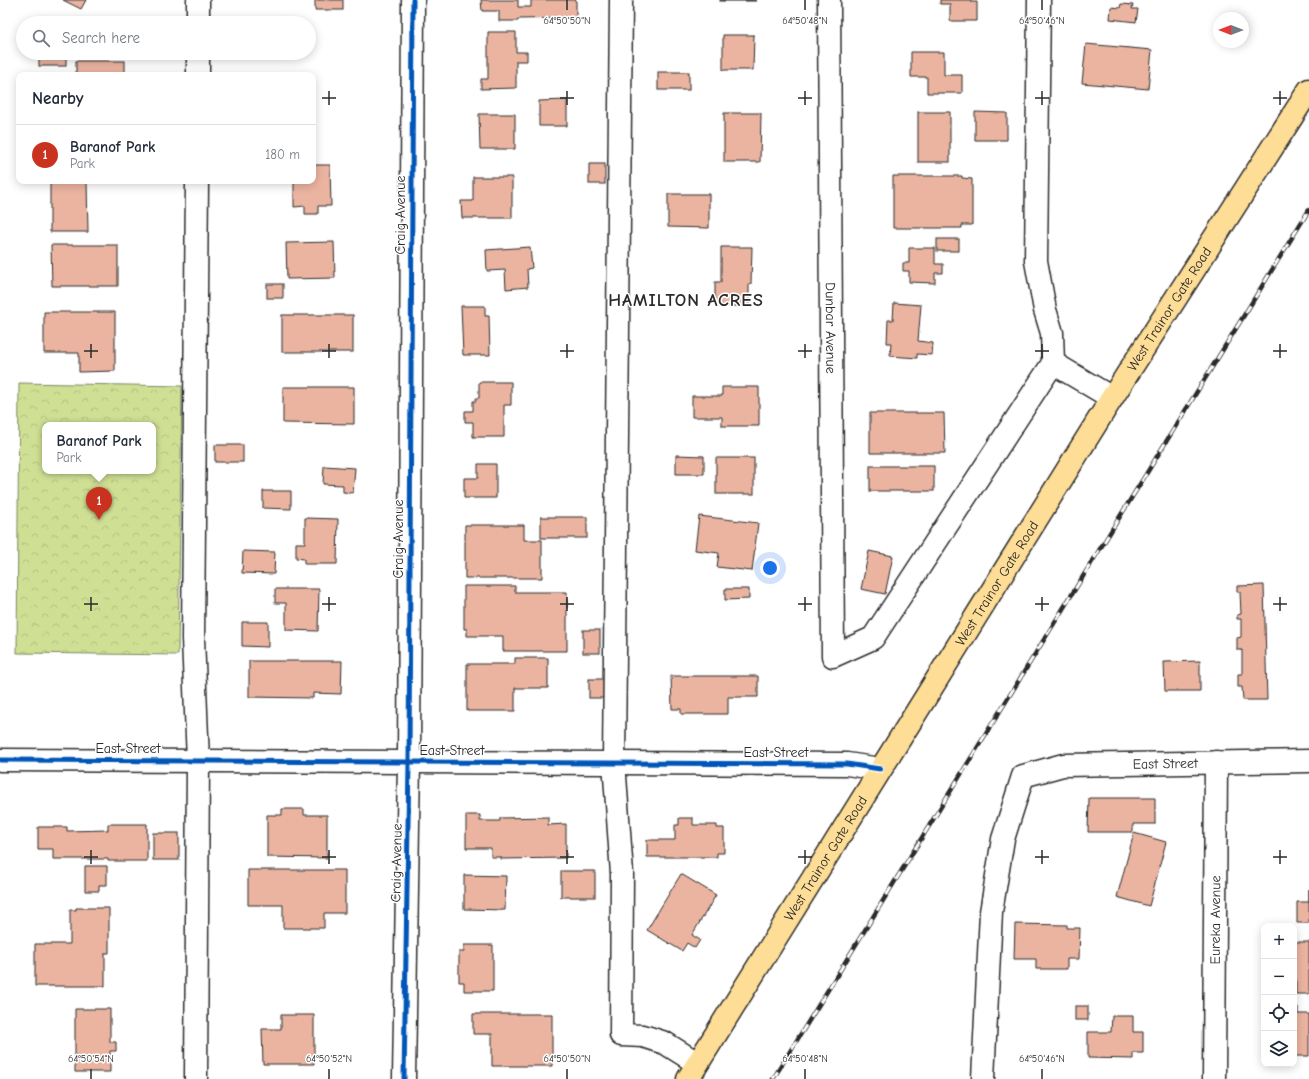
<!DOCTYPE html>
<html lang="en">
<head>
<meta charset="utf-8">
<style>
  :root { --surface:#fff; --page:#f2f2f3; --text:#1f2937; --muted:#747a83; --line:#e0e1e3; --accent:#c8321e }
  body { margin:0; font-family:"Comic Neue",sans-serif; background:var(--page); color:var(--text) }
  .controls { position:absolute; right:12px; bottom:12px; display:grid; overflow:hidden; border-radius:8px; box-shadow:0 2px 10px #0003 }
  .controls button { width:36px; height:36px; display:grid; place-items:center; padding:0; border:0; border-bottom:1px solid var(--line); background:var(--surface); color:var(--text); font:20px sans-serif }
  .compass { position:absolute; left:1213px; top:12px; width:36px; height:36px; border-radius:50%; background:var(--surface); box-shadow:0 2px 10px #0003; rotate:270deg }
  .you { position:absolute; left:770px; top:568px; width:14px; height:14px; margin:-10px; border:3px solid #fff; border-radius:50%; background:#1a73e8; box-shadow:0 0 0 6px #1a73e833 }
  .badge { display:grid; place-items:center; width:26px; height:26px; border-radius:50%; background:var(--accent); color:#fff; font-size:13px; font-weight:700 }
  .pin { position:absolute; translate:-50% -33px; filter:drop-shadow(0 1px 2px #0008) }
  .pin::after { content:''; position:absolute; top:21px; width:14px; height:12px; background:inherit; clip-path:polygon(0 0,100% 0,50% 100%) }
  .popup { position:absolute; left:42px; top:422px; width:114px; height:52px; box-sizing:border-box; display:grid; place-content:center; border-radius:8px; background:var(--surface); filter:drop-shadow(0 1px 3px #0005); font-size:13px; white-space:nowrap; color:var(--muted) }
  .popup b { font-size:15px; color:var(--text) }
  .popup::after { content:''; position:absolute; left:50%; top:100%; margin-left:-8px; border:8px solid transparent; border-top-color:var(--surface) }
  .list { margin:0; padding:0; list-style:none }
  h2 { display:flex; justify-content:space-between; align-items:center; height:52px; margin:0; padding:0 16px; font-size:17px }
  h2 small { font-size:13px; font-weight:400; color:var(--muted) }
  .list li { display:grid; grid-template-columns:26px 1fr auto; gap:12px; align-items:center; box-sizing:border-box; height:60px; padding:0 16px; border-top:1px solid var(--line) }
  .list b { display:block; font-size:15px; white-space:nowrap }
  .list p { margin:0; font-size:13px; white-space:nowrap; color:var(--muted) }
  .list em { font-size:13px; font-style:normal; color:var(--muted) }
  .icon { flex:none; width:22px; height:22px; fill:none; stroke:currentColor; stroke-width:2; stroke-linecap:round; stroke-linejoin:round }
  .map { position:relative; flex:none; width:1309px; height:1079px; overflow:hidden }
  .search { position:absolute; background:var(--surface); box-shadow:0 2px 10px #0003; left:16px; top:16px; width:300px; height:44px; display:flex; align-items:center; gap:10px; box-sizing:border-box; padding:0 14px; border-radius:22px; color:var(--muted); font-size:15px }
  .panel { position:absolute; background:var(--surface); box-shadow:0 2px 10px #0003; left:16px; top:72px; width:300px; height:112px; border-radius:8px }
  .map>svg:first-child { display:block }
  .park { fill:url(#park-crowns); stroke:#7d8660; fill-rule:evenodd }
  .building { fill:#ebb4a0; stroke:#2b2b2b }
  .lines { fill:none; stroke-linecap:round; stroke-linejoin:round }
  .minor-casing { stroke:#2b2b2b; stroke-width:25 }
  .major-casing { stroke:#2b2b2b; stroke-width:25 }
  .minor { stroke:#fff; stroke-width:22 }
  .major { stroke:#fedd96; stroke-width:22 }
  .rail-casing { stroke:#2b2b2b; stroke-width:4.5 }
  .rail { stroke:#fff; stroke-width:3; stroke-dasharray:9; stroke-linecap:butt }
  .cycleway-casing { stroke:#fff; stroke-width:8 }
  .cycleway { stroke:#0057b8; stroke-width:5 }
  .ticks { fill:none; stroke:#2b2b2b; stroke-width:1.5 }
  .labels { text-anchor:middle; stroke-width:3; stroke-linejoin:round; paint-order:stroke }
  .street-label { font-size:14px; fill:#2b2b2b; stroke:#fff }
  .district-label { font-size:18px; font-weight:bold; letter-spacing:1px; fill:#2b2b2b; stroke:#fff }
  .ticks-label { font-size:10px; text-anchor:middle; fill:#2b2b2b; stroke:#fff; stroke-width:3; stroke-linejoin:round; paint-order:stroke }
</style>
</head>
<body>
<div class="map">
<svg width="1309" height="1079" viewBox="0 0 1309 1079">
  <defs>
    <pattern id="park-crowns" width="20" height="18" patternUnits="userSpaceOnUse"><rect width="20" height="18" fill="#cfe094"/><path d="M2 6a3 3 0 1 1 6 0M12 15a3 3 0 1 1 6 0" fill="none" stroke="#b2c080"/></pattern>
  </defs>
  <rect width="100%" height="100%" fill="#fff"/>
  <filter id="ink" filterUnits="userSpaceOnUse"><feTurbulence type="fractalNoise" baseFrequency=".025" numOctaves="2"/><feDisplacementMap in="SourceGraphic" scale="8" xChannelSelector="R" yChannelSelector="G"/><feConvolveMatrix kernelMatrix="1 2 1 2 8 2 1 2 1" color-interpolation-filters="sRGB"/></filter>
  <g filter="url(#ink)">
    <path class="park" d="M19,383l163,3 -4,269 -161,-2zM45,425h108v46h-108z"/>
    <g class="building">
      <path d="M63,0h23l-5,9z"/>
      <rect x="315" y="0" width="28" height="10"/>
      <path d="M481,0h37v7h13v-7h45v18l-58,1v2h-19v-10h-17z"/>
      <rect x="720" y="0" width="36" height="1"/>
      <path d="M940,0h31v2h6v19h-27v-17h-10z"/>
      <path d="M1121,4l12,1 -1,4h6l-2,13 -26,-3 1,-12 9,1z"/>
      <path d="M488,32h28v20h11v9h-11v27l-35,1v-10h7z"/>
      <path d="M723,35h31l-1,35h-30z"/>
      <path d="M1086,44l66,6 -4,39 -66,-6z"/>
      <path d="M911,52h33v23h18v18h-35v-16h-16z"/>
      <rect x="39" y="53" width="27" height="13"/>
      <rect x="76" y="61" width="49" height="14"/>
      <rect x="658" y="72" width="31" height="18"/>
      <path d="M567,100v26h-28v-25z"/>
      <rect x="918" y="112" width="32" height="50"/>
      <path d="M975,112l32,1v27h-32z"/>
      <path d="M724,113h37l-1,49h-36z"/>
      <path d="M479,114h36v35h-35z"/>
      <rect x="589" y="164" width="16" height="20"/>
      <path d="M313,165h17l1,41h-13v8h-13v-8l-11,1v-26h19z"/>
      <path d="M893,176h69v2l10,1v46h-10v3h-69z"/>
      <path d="M473,177h39v41h-50l-1,-17h12z"/>
      <path d="M50,181h37l1,51h-38z"/>
      <path d="M668,194h41v34l-41,-1z"/>
      <rect x="937" y="239" width="22" height="12"/>
      <path d="M334,242l1,36 -48,1 -1,-36z"/>
      <path d="M51,245h67v41h-66z"/>
      <path d="M530,247l2,21 -5,1 1,18 -22,2 -1,-19 -18,1 -1,-21z"/>
      <path d="M721,247h31l-1,37h-2v22h-34v-24h6z"/>
      <path d="M909,248h26v16h8v9h-8v10l-26,-1v-11h-6v-8h6z"/>
      <rect x="267" y="284" width="16" height="14"/>
      <path d="M894,303l27,2 -3,36 15,2 -1,12 -15,-1v4l-27,-2 1,-13h-4l1,-23h5z"/>
      <path d="M461,306h24v10h4l1,39h-27z"/>
      <path d="M44,312h71v59l-36,1v-19h-35z"/>
      <rect x="282" y="315" width="71" height="37"/>
      <path d="M479,382h32v23h-7v32h-31v-15h-8v-11h8v-10h3v-3h3z"/>
      <path d="M283,387h71v37l-71,-1z"/>
      <path d="M722,387h37v39h-37v-9h-30v-21h30z"/>
      <path d="M870,413h74l1,40h-75z"/>
      <rect x="215" y="445" width="28" height="17"/>
      <path d="M676,455l28,1v18h-28z"/>
      <rect x="716" y="458" width="38" height="36"/>
      <path d="M478,464h18v34h-32v-20h14z"/>
      <path d="M324,466l31,2 -2,25 -10,-1v-7l-20,-1z"/>
      <rect x="870" y="466" width="64" height="25"/>
      <path d="M263,491h28v18l-28,-1z"/>
      <path d="M699,516l59,7 -6,48 -35,-4 2,-14 -24,-3z"/>
      <rect x="541" y="517" width="46" height="21"/>
      <path d="M305,518l33,1 -1,45h-33v-5l-8,-1v-15h9z"/>
      <path d="M465,525h59v15h18v38h-77z"/>
      <path d="M243,551l32,1 -1,22 -32,-1z"/>
      <path d="M869,551l24,5 -8,38 -24,-5z"/>
      <path d="M1264,585l3,115h-24l-1,-13h-4v-13h4v-24h-5v-12l4,-1v-18h-4v-4l4,-1 -1,-22h-3v-6z"/>
      <path d="M464,586h51v6h52v59h-64v-15h-36v-7h-3z"/>
      <path d="M275,589h44l-1,42 -32,-1v-27h-11z"/>
      <path d="M725,589h24v10l-24,1z"/>
      <path d="M242,622h26v25l-26,-1z"/>
      <rect x="583" y="630" width="17" height="23"/>
      <path d="M515,658h33v30h-33v23h-48v-47h48z"/>
      <path d="M249,661h93l-1,33 -28,-1v5l-64,-1z"/>
      <path d="M1200,661v30h-35l-1,-29z"/>
      <path d="M671,676h87v21h-30v17h-47v-5h-9z"/>
      <rect x="589" y="679" width="15" height="19"/>
      <path d="M1089,798h66v26h-22v8h-45z"/>
      <path d="M282,809h22v6h23v43l-60,-1v-42h15z"/>
      <path d="M466,815h14v6h20v-3l48,-1v8l18,-1v34l-65,1v-2h-10v-9h-25z"/>
      <path d="M679,818h14v7h24v3h7v25h-7v4h-70v-17h28v-15h4z"/>
      <path d="M108,824h39v37h-39v-2h-55v-10h-15v-22h29v4l41,-1z"/>
      <rect x="153" y="833" width="26" height="27"/>
      <path d="M1134,833l32,9 -17,64 -32,-9z"/>
      <path d="M85,866h22v19h-8v6h-14z"/>
      <path d="M248,870h97v43h-21v15h-41v-23h-35z"/>
      <rect x="561" y="871" width="34" height="26"/>
      <path d="M681,874l35,21 -24,40 8,5 -5,8 -8,-5 -5,8 -35,-21z"/>
      <path d="M464,875l42,1 -1,34 -41,-1z"/>
      <path d="M1309,889v34h-12v-21h12z"/>
      <path d="M76,908h33v45h-4v33h-70v-42h35v-34h6z"/>
      <path d="M1015,924l52,1v3h13l-1,31h-12v10h-31v-10h-22z"/>
      <path d="M1294,942h15v52h-13v-16h-2z"/>
      <path d="M464,945h29v46h-29v-9h-5v-30h5z"/>
      <rect x="1075" y="1006" width="13" height="14"/>
      <path d="M1294,1007h4v7h11v42h-15z"/>
      <path d="M75,1009h35v33h6v9h-6v21h-35z"/>
      <path d="M473,1014h79v52h-60v-32h-19z"/>
      <path d="M281,1015h33v49h-51l-1,-35h19z"/>
      <path d="M1112,1016h21v16h10v21h-10v6l-45,-1v-26h23z"/>
    </g>
    <g class="lines">
      <g class="minor-casing">
        <g id="minor">
          <path d="M621,0l-7,762 8,112 -1,161 22,1 22,7 32,20"/>
          <path id="s1" d="M829,0l4,656 40,-18 180,-275 -1,-30 -7,-23 -9,-49 3,-261"/>
          <path d="M198,23v-23"/>
          <path d="M198,75v-22"/>
          <path d="M1053,363l59,35"/>
          <path d="M0,760l847,4 33,5"/>
          <path d="M196,1079l2,-318 -5,-123 4,-457"/>
          <path d="M404,1079l5,-318 4,-761"/>
          <path id="s2" d="M983,1079l8,-167 12,-73 20,-63 40,-11 246,-4"/>
          <path id="s3" d="M1214,1079l2,-317"/>
        </g>
      </g>
      <g class="major-casing">
        <g id="major">
          <path id="s4" d="M688,1079l424,-681 197,-308"/>
        </g>
      </g>
      <use href="#minor" class="minor"/>
      <use href="#major" class="major"/>
      <g class="rail-casing">
        <path id="rail" d="M773,1079l536,-869"/>
      </g>
      <use href="#rail" class="rail"/>
      <g class="cycleway-casing">
        <g id="cycleway">
          <path d="M0,760l847,4 33,5"/>
          <path d="M404,1079l5,-318 4,-761"/>
        </g>
      </g>
      <use href="#cycleway" class="cycleway"/>
    </g>
  </g>
  <path class="ticks" d="M567,0v10M805,0v10M1042,0v10M329,91v14M567,91v14M805,91v14M1042,91v14M1280,91v14M322,98h14M560,98h14M798,98h14M1035,98h14M1273,98h14M91,344v14M329,344v14M567,344v14M805,344v14M1042,344v14M1280,344v14M84,351h14M322,351h14M560,351h14M798,351h14M1035,351h14M1273,351h14M91,597v14M329,597v14M567,597v14M805,597v14M1042,597v14M1280,597v14M84,604h14M322,604h14M560,604h14M798,604h14M1035,604h14M1273,604h14M91,850v14M329,850v14M567,850v14M805,850v14M1042,850v14M1280,850v14M84,857h14M322,857h14M560,857h14M798,857h14M1035,857h14M1273,857h14M91,1069v10M329,1069v10M567,1069v10M805,1069v10M1042,1069v10"/>
  <g class="labels">
    <g class="street-label">
      <text transform="translate(400 215) rotate(-90)" y="5">Craig Avenue</text>
      <text dy="5" stroke="none"><textPath href="#s4" startOffset="908">West Trainor Gate Road</textPath></text>
      <text dy="5" stroke="none"><textPath href="#s1" startOffset="328">Dunbar Avenue</textPath></text>
      <text transform="translate(398 539) rotate(-90)" y="5">Craig Avenue</text>
      <text dy="5" stroke="none"><textPath href="#s4" startOffset="584">West Trainor Gate Road</textPath></text>
      <text x="128" y="753">East Street</text>
      <text x="452" y="755">East Street</text>
      <text x="776" y="757">East Street</text>
      <text dy="5" stroke="none"><textPath href="#s2" startOffset="451">East Street</textPath></text>
      <text dy="5" stroke="none"><textPath href="#s4" startOffset="260">West Trainor Gate Road</textPath></text>
      <text transform="translate(396 863) rotate(-89)" y="5">Craig Avenue</text>
      <text dy="5" stroke="none"><textPath href="#s3" startOffset="159">Eureka Avenue</textPath></text>
    </g>
    <g class="district-label">
      <text x="686" y="306">HAMILTON ACRES</text>
    </g>
  </g>
  <g class="ticks-label">
    <text x="567" y="24">64°50'50"N</text>
    <text x="805" y="24">64°50'48"N</text>
    <text x="1042" y="24">64°50'46"N</text>
    <text x="91" y="1062">64°50'54"N</text>
    <text x="329" y="1062">64°50'52"N</text>
    <text x="567" y="1062">64°50'50"N</text>
    <text x="805" y="1062">64°50'48"N</text>
    <text x="1042" y="1062">64°50'46"N</text>
  </g>
</svg>
<div class="controls">
<button>+</button>
<button>−</button>
<button><svg class="icon" aria-label="locate" viewBox="0 0 24 24"><circle cx="12" cy="12" r="6"/><path d="M12 2v4M12 18v4M2 12h4M18 12h4"/></svg></button>
<button><svg class="icon" aria-label="layers" viewBox="0 0 24 24"><path d="M12 4l9 5-9 5-9-5zM3 14l9 5 9-5"/></svg></button>
</div>
<svg class="compass" viewBox="-18 -18 36 36"><path d="M0-13l5 13h-10z" fill="#e53935"/><path d="M0 13l5-13h-10z" fill="#747a83"/></svg>
<div class="you"></div>
<div class="pin badge" style="left:99px;top:520px">1</div>
<div class="popup"><b>Baranof Park</b>Park</div>
<div class="search"><svg class="icon" aria-label="search" viewBox="0 0 24 24"><circle cx="10" cy="10" r="6"/><path d="M15 15l6 6"/></svg>Search here</div>
<section class="panel">
<h2>Nearby<small></small></h2>
<ul class="list">
<li><span class="badge">1</span><div><b>Baranof Park</b><p>Park</p></div><em>180 m</em></li>
</ul>
</section>
</div>
</body>
</html>
